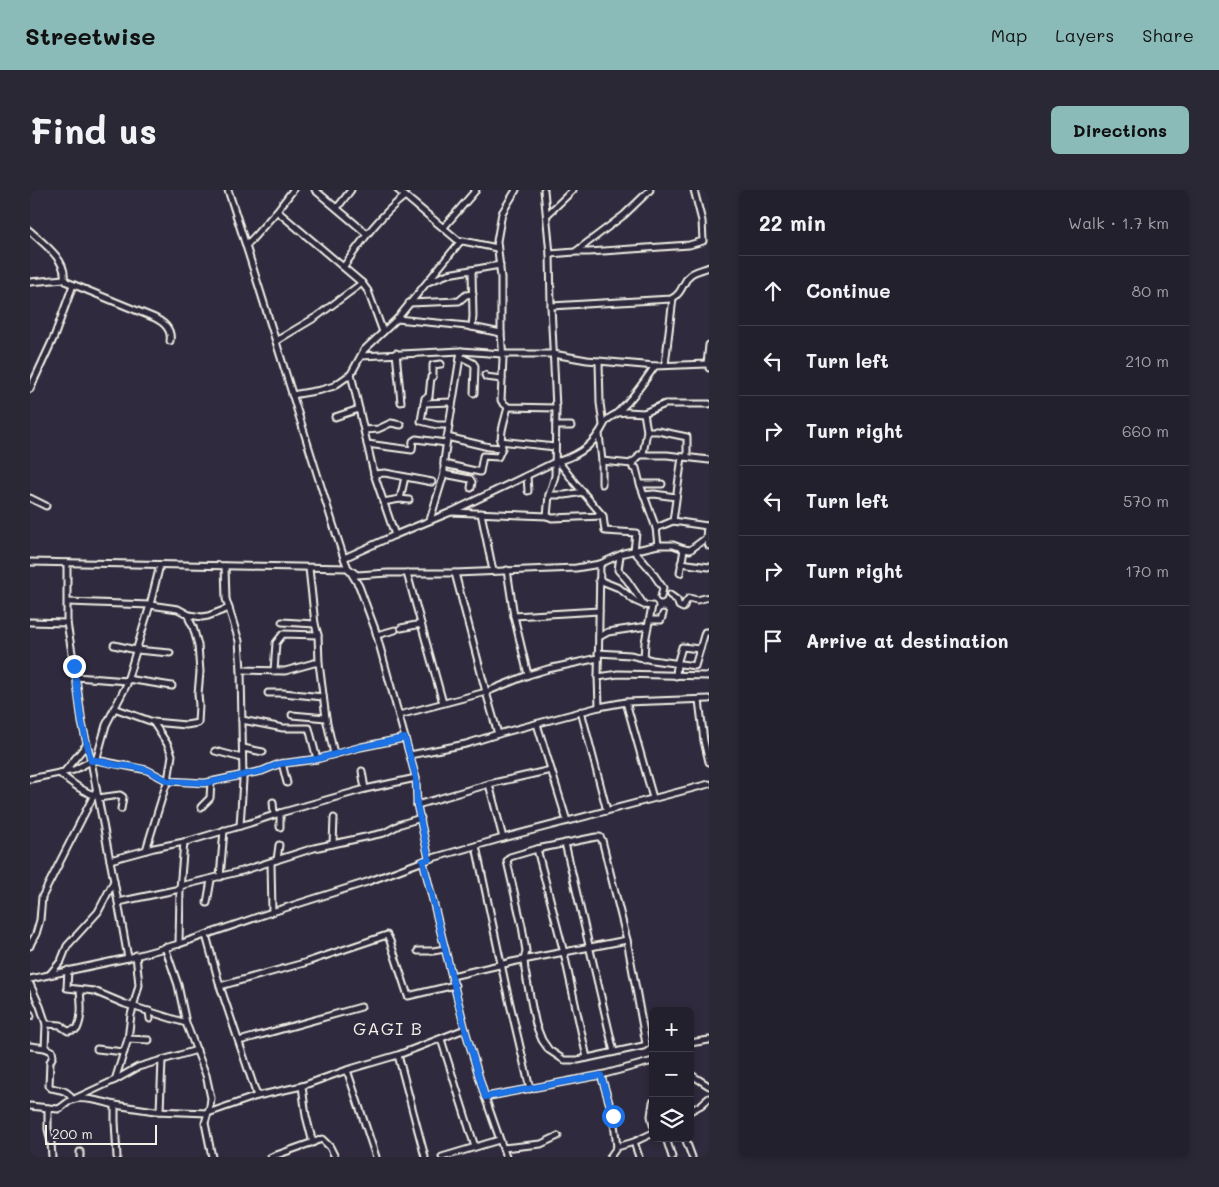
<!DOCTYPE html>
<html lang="en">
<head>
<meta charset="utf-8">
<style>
  :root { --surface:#23202e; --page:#2b2836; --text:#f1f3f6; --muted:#a3a3aa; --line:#403e4a; --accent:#8bbbb9 }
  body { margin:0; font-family:Mali,sans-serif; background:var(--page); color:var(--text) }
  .controls { position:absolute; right:15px; bottom:15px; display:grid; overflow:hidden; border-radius:8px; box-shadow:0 2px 8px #0003 }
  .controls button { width:45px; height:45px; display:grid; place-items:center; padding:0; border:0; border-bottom:1px solid var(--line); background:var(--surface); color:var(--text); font:25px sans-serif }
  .scale { position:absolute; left:15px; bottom:12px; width:112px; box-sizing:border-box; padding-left:5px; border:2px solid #f4f1e8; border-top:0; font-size:14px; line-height:18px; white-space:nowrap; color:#f4f1e8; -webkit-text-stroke:4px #2f2a3d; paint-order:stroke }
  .stop { position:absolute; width:15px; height:15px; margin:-11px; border:4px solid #1a73e8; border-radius:50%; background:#fff }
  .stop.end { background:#1a73e8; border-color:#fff; box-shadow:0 1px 5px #0008 }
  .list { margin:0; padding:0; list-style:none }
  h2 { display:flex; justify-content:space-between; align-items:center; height:65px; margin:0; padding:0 20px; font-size:21px }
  h2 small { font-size:16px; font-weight:400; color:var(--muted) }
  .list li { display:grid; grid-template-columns:32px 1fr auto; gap:15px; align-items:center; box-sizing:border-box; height:70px; padding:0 20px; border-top:1px solid var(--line) }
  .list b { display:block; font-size:19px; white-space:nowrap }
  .list em { font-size:16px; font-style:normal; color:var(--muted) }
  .icon { flex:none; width:28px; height:28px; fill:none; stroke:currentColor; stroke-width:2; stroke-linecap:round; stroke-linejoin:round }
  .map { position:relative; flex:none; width:679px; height:967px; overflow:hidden; border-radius:8px }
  header { display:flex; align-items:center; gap:30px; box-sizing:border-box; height:70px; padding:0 25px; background:var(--accent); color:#111 }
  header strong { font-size:24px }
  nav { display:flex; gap:28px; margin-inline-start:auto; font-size:18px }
  .intro { display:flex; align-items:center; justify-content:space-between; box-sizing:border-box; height:120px; padding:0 30px }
  h1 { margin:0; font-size:35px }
  .button { padding:12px 22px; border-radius:8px; background:var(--accent); color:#111; font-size:18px; font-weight:700 }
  main { display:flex; gap:30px; padding:0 30px }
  aside { flex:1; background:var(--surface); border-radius:8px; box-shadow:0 2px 8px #0003 }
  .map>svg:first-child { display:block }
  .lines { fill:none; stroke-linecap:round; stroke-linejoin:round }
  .minor-casing { stroke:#f4f1e8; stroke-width:9 }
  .minor { stroke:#2f2a3d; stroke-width:5 }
  .route { stroke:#1a73e8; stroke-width:6 }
  .labels { text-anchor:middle; stroke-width:4.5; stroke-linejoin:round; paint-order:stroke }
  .neighbourhood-label { font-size:18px; letter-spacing:1px; fill:#f4f1e8; stroke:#2f2a3d }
</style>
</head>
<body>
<header>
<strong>Streetwise</strong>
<nav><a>Map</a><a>Layers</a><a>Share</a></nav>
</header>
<div class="intro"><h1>Find us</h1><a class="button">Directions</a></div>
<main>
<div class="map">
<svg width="679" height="967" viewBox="0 0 679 967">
  <rect width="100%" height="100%" fill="#2f2a3d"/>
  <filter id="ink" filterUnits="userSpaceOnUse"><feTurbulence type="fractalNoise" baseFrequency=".02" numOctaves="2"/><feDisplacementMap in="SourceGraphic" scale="10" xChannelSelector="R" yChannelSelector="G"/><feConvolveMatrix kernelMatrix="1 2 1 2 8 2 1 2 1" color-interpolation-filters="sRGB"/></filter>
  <g filter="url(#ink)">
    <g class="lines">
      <g class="minor-casing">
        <g id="minor">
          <path d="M198,0c40,122 76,246 116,368l4,10 11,18 16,43 41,149 1,27 12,54"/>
          <path d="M285,0l52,44"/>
          <path d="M368,0l62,52 3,-1 34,7"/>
          <path d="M486,0l-14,23 -5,28 4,37v55l2,26 -2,41 1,2 6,5 48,1"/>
          <path d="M307,18l14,-18"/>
          <path d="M247,21l85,72 6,8 15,41"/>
          <path d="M517,25l26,-25"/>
          <path d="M414,37l32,-37"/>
          <path d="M0,41c13,12 37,29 34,48"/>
          <path d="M216,56l31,-35 16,-21"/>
          <path d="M545,62h14l100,-7 14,-4 -1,-20 -8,-31"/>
          <path d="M520,64l25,-2 49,-37 26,-25"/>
          <path d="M314,76c18,-25 36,-51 61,-70"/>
          <path d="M0,92l34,-3 3,3 88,36c10,5 17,12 15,23"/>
          <path d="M398,92l20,-8 52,-9"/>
          <path d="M379,113l50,-2 7,-6 7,-1"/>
          <path d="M521,116l120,-7c11,-5 11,-15 18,-23 4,-5 14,-6 20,-9"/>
          <path d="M367,129l70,7 34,7"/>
          <path d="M442,137l1,-11 -1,-45"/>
          <path d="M246,151l40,-24 46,-34"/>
          <path d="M679,155l-2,19 2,1v3"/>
          <path d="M366,163l5,49"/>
          <path d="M331,166l100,-5 41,3h51l34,6 68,6 52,-2"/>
          <path d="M431,167l12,6 2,3 -1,27"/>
          <path d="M569,171l1,42 3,22"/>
          <path d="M635,175l8,-67"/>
          <path d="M321,184l23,100 21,61"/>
          <path d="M455,185l1,2 16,2"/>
          <path d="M0,199l24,-52 19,-52"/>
          <path d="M262,205l29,-5 13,-4 17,-12 13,-24 33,-31 63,-77"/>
          <path d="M394,213l1,-5 4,-1 2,-20h2v-12l8,-1"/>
          <path d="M587,223l10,-1 17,1 21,-9h44"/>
          <path d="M305,227l24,-8"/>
          <path d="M419,235h-12l-16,-4 3,-18 28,-1"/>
          <path d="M526,236h15"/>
          <path d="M335,240l13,-1 13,-6 10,2"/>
          <path d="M617,241h11l29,6v20"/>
          <path d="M569,244l3,27v23"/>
          <path d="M417,247l42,10 13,1c-3,-14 3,-28 6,-41"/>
          <path d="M470,251l55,6"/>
          <path d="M337,254l45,6 1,-9 3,-2 30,4"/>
          <path d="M613,264l4,-23 -3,-18"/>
          <path d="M528,271l17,22 28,33 2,15 31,2 -2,18 16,18 13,19 -2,9"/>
          <path d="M572,271l30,3"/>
          <path d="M414,274l36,8 3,-16 15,1 4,-9"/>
          <path d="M344,284l11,-1 47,9"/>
          <path d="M414,284l26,5 2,3 -1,6"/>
          <path d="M497,286l1,15"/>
          <path d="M610,294h22"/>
          <path d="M519,305h16l18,-3"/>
          <path d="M614,305l10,-1 22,3"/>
          <path d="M0,308l16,8"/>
          <path d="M370,309l9,1"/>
          <path d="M353,312l17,-3 5,-22"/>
          <path d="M421,322l96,4 2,-21 6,-19 1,-68 -5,-102 -1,-52 -6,-64"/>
          <path d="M451,323l12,58"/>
          <path d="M517,326l5,2 51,-2"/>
          <path d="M400,330l14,-46v-13l5,-36 12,-74"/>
          <path d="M643,331l9,-64"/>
          <path d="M626,338l-16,-44 -4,-16h-3l-1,-6 5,-3 2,-4h28l42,5"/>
          <path d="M676,348l3,8"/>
          <path d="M628,355l-2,-17 17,-7 34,5"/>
          <path d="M590,366l-2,14 9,10 17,25 8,1 -7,36 -1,17"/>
          <path d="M314,368l51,-23 56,-23 104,-50c17,-4 34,-13 44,-29 3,-4 4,-8 8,-13 3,-3 6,-4 9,-6 4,-3 7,-8 11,-11 11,-12 19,-24 28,-37"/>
          <path d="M0,372l318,6 9,7 31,-2h67l121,-5 24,-4 24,-11 34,-8h15l11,4 6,1 16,-12 1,-12h2"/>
          <path d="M37,373v60l9,54 6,46 9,38 27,141 10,56"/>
          <path d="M651,373l28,4"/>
          <path d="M195,376l1,33 13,42 2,29 2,110 -3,46"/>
          <path d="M279,378l6,56 3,11 1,28 7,55 8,36"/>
          <path d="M477,380l7,46 14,59"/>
          <path d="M377,383l36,130"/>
          <path d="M650,383l4,-24"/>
          <path d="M569,390l20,8 16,13 9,4"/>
          <path d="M640,405l7,5 2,6 4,2 2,-5 4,-5 8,2 12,-3"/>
          <path d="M38,412l82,3 28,4 11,6 13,2 6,-1 21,-8"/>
          <path d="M484,426l85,-5"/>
          <path d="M620,430h11l2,-6"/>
          <path d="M0,432l37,1"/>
          <path d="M252,432l33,2"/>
          <path d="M371,438l20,-4"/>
          <path d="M347,445l18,-5"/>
          <path d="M569,447l9,-5 40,-6"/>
          <path d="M84,455l22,5 34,3"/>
          <path d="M568,463l32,2 22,5 43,6 10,-34h4"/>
          <path d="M211,480l44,1 29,-8h5"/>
          <path d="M244,481l2,-28 7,-9 35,1"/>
          <path d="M646,486l1,-12 5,-17 18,2"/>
          <path d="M46,487l51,4"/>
          <path d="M568,487l20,-3 91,2"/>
          <path d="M97,489l45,7"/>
          <path d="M238,503h15l40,4"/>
          <path d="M669,510l5,41 5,21"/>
          <path d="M596,512l27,96"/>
          <path d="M569,517l-1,-30 2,-113"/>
          <path d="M84,518l39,14 33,3 12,-2 1,-18 -1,-11 2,-22 -2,-27 -5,-18 -4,-8v-4"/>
          <path d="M551,521l26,100"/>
          <path d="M262,525l34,3"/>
          <path d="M369,525l87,-23 42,-17 20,-6 50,-11"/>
          <path d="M212,530l41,8h26l8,31"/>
          <path d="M507,534l30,97"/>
          <path d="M468,544l101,-27 27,-5 83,-3"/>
          <path d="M213,558l20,4"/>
          <path d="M185,561l27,7"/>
          <path d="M380,565l56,-11 32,-10 -12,-42 -31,-119"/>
          <path d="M66,570l2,-6 8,-29 21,-41v-3l23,-76 10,-40"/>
          <path d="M252,573l5,20"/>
          <path d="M332,581l3,18"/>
          <path d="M34,582l23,-28"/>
          <path d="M29,583c9,7 27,22 38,22"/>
          <path d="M0,589l44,-9 17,-9 5,-1 51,10 21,11 37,2 57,-12 17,-7 38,-5 44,-12 44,-9"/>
          <path d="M459,594l14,54"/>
          <path d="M68,608l22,-3 3,2 -2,12"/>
          <path d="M243,612l1,12"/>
          <path d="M387,615l72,-21 62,-14"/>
          <path d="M171,617l9,-9 1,-16"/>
          <path d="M250,637v-14"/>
          <path d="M566,647h4l2,3 25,100 19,104 -3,2 -65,14h-14l-15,-10 -7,-10 -6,-15 -4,-18 -7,-37 -1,-10 2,-9 -4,-25 -15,-65 3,-4 27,-8z"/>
          <path d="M535,653l49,209"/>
          <path d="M303,654l1,-26"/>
          <path d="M446,656l30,141 24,102"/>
          <path d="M507,659l27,104 23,105"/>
          <path d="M116,660l19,-62 3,-7 4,-26 -4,-10 -15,-23"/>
          <path d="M80,670l44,-12 35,-7 61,-18 30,-10 53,-15 32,-9 51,-11"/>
          <path d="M247,670l2,-15"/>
          <path d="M393,671l42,168 20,68 21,60"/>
          <path d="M241,673l1,49"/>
          <path d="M190,687l4,-47"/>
          <path d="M150,696l62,-15 72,-23 70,-15 17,-9 20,-6"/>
          <path d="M88,712l62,-13"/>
          <path d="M177,713l4,-23"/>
          <path d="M176,745l14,51 84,-23 83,-28 3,6 18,55 47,-11"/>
          <path d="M149,754l1,-55 4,-47"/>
          <path d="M0,756l1,-3 5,-9 4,-14 2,-23 54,-106"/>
          <path d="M135,757l13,38 8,38 20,52 5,23 -1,8 -5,17 7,34"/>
          <path d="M388,761h15l12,-2"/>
          <path d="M38,780l-1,18 27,3 31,13 61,19"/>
          <path d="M20,784l11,-13 6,-15 31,-34 16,-31"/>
          <path d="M422,786l60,-14 115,-22"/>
          <path d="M0,789l98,-21 51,-14 93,-32 95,-30 62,-23 74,-21 206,-54"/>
          <path d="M0,794l10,22 6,18 -1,24"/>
          <path d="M190,796l37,110"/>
          <path d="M119,821l1,8"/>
          <path d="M0,824l1,2"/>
          <path d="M16,834l15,1 1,2 6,4 9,-2c6,-13 4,-26 3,-39"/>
          <path d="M98,849l21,1"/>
          <path d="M411,849l34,108"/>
          <path d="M209,851l122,-34"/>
          <path d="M660,853l19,-3"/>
          <path d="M0,856l15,2 7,3 1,5 -3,6 -1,24 2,2c9,2 18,2 21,12l43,-20 23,-13 59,-17"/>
          <path d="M67,859l27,3"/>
          <path d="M368,865l27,102"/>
          <path d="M317,880l29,87"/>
          <path d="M660,884l19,12"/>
          <path d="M571,885l12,41 4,31"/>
          <path d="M85,890l13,-41 3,-24 8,-30 -3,-30"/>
          <path d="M272,896l4,30 7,27"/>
          <path d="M455,907l116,-22 52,-14"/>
          <path d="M623,912l-2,14 2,9"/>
          <path d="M85,915l40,6 53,2 49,-17 45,-10 45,-16 51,-15 67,-26"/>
          <path d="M0,916l28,3c6,-2 8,-7 14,-9 9,-4 33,2 43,5v16l2,36"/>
          <path d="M18,918v21l3,14 1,14"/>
          <path d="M130,921l2,-51"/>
          <path d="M660,921l11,-6 8,-7"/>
          <path d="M636,948l6,19"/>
          <path d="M655,948l7,19"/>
          <path d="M604,952l5,15"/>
          <path d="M473,958l38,-4 17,-8"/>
          <path d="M50,962v5"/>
          <path d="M241,967l51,-18 8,8 5,10"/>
          <path d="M412,967l57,-17"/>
          <path d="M580,967l7,-10 17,-5 19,-9"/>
        </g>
      </g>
      <use href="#minor" class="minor"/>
    </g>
  </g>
  <g class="lines" filter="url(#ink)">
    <path class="route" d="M44,476l8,57 9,38 5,-1 20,5 19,2 12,3 21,11 36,2 7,-1 51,-11 17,-7 38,-5 44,-12 44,-9 11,40 1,27 12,54 -6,2 42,168 20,68 116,-22 12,41"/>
  </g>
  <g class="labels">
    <g class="neighbourhood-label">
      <text x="358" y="845">GAGI B</text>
    </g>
  </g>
</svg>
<div class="controls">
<button>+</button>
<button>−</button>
<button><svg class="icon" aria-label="layers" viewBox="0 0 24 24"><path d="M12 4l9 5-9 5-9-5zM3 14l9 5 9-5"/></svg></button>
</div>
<div class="scale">200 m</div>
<div class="stop" style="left:583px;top:926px"></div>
<div class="stop end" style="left:44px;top:476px"></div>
</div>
<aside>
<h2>22 min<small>Walk · 1.7 km</small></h2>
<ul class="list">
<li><svg class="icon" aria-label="ahead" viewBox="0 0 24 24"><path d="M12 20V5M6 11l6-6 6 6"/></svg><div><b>Continue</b></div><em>80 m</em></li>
<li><svg class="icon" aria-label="left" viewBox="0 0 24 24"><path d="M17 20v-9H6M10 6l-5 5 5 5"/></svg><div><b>Turn left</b></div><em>210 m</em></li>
<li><svg class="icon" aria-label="right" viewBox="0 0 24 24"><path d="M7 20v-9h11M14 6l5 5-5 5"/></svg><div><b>Turn right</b></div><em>660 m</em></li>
<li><svg class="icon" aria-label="left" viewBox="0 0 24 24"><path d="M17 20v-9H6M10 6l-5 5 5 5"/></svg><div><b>Turn left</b></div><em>570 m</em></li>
<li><svg class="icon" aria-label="right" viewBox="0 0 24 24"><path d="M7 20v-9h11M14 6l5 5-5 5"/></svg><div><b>Turn right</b></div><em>170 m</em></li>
<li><svg class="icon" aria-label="arrive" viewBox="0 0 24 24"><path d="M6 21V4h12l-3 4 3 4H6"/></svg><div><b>Arrive at destination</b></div></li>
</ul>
</aside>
</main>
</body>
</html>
